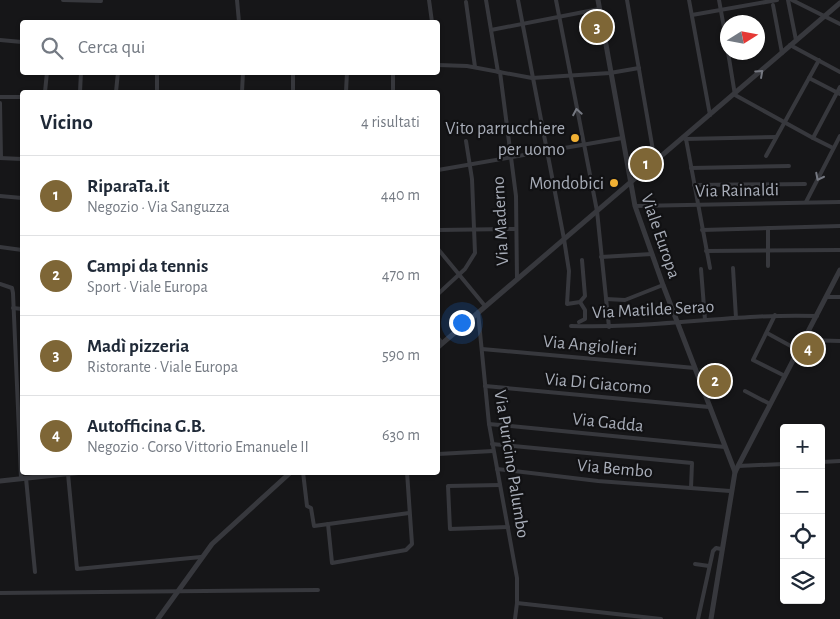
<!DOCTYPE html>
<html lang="it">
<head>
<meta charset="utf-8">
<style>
  :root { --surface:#fff; --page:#f6f6f7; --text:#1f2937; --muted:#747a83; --line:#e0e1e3; --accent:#7e6636 }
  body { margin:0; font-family:"Alegreya Sans",sans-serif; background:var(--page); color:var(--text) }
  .controls { position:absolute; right:15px; bottom:15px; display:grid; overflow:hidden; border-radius:5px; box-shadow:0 1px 4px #0004 }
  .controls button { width:45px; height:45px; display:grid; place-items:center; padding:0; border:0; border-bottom:1px solid var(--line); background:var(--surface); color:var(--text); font:25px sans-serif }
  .compass { position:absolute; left:720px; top:15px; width:45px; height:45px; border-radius:50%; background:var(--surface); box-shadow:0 1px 4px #0004; rotate:79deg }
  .you { position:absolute; left:461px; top:322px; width:18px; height:18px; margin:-12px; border:4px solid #fff; border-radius:50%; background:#1a73e8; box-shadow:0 0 0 8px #1a73e833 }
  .badge { display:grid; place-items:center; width:32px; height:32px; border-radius:50%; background:var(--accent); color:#fff; font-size:16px; font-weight:700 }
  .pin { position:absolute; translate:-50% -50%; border:2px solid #fff; box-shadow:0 1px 5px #0006 }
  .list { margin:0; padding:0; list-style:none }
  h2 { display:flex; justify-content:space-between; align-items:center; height:65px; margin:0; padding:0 20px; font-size:21px }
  h2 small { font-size:16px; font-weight:400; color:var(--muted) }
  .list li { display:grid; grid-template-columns:32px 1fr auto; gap:15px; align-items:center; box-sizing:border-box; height:80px; padding:0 20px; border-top:1px solid var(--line) }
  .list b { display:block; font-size:19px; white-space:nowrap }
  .list p { margin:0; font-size:16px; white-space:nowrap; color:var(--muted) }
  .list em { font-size:16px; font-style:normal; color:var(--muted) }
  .icon { flex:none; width:28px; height:28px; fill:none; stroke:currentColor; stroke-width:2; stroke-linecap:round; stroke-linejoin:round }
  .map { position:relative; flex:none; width:840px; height:619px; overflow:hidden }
  .search { position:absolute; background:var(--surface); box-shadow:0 1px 4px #0004; left:20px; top:20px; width:420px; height:55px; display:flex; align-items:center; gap:12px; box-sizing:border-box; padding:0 18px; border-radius:5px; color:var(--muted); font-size:19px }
  .panel { position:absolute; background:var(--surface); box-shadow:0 1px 4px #0004; left:20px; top:90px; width:420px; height:385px; border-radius:5px }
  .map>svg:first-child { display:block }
  .green { fill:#1e261f }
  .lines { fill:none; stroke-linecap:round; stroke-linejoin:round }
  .minor { stroke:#37383d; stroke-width:4 }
  .tertiary { stroke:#37383d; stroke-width:5 }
  .oneway { stroke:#757881 }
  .poi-dot { fill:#f2b134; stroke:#111113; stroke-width:2 }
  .labels { text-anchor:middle; stroke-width:4.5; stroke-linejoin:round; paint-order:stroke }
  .poi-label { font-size:18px; fill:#a8adb8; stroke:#111113; text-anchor:end }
  .street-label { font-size:18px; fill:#a8adb8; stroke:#111113 }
</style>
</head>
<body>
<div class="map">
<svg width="840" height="619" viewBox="0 0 840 619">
  <rect width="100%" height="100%" fill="#161618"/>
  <path class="green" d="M699,368l27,2 -1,19 -19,-2z"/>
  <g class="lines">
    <g class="minor">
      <path d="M63,0l38,1"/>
      <path d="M237,0l2,22"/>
      <path d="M429,0l3,22"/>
      <path d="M486,0l12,72"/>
      <path d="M518,0l46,239 5,32 -2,33 13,-2 5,-6 -3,-36"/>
      <path d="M556,0l41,211 12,116"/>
      <path d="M627,0l28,162"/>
      <path d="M689,0l21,115"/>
      <path d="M719,0l9,50"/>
      <path d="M788,0l8,40"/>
      <path d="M792,0l48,24"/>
      <path d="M466,2l9,65"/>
      <path d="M773,5l9,48"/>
      <path d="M692,15l85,-15"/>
      <path d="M491,30l108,-21"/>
      <path d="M0,40l22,2"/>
      <path d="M790,45l50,27"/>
      <path d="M728,52l7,43 78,43"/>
      <path d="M438,65l29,1 65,12 78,-5 29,-5"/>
      <path d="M500,72l16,124 1,83"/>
      <path d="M809,78l31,16"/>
      <path d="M45,92l2,-20"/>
      <path d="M80,92l1,-20"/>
      <path d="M116,92l2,-20"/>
      <path d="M157,92v-20"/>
      <path d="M242,92l1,-20"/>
      <path d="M293,92v-20"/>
      <path d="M346,92l1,-20"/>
      <path d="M393,92v-20"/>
      <path d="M0,97h22"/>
      <path d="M0,103l1,55"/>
      <path d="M685,139l91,-2"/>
      <path d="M686,139l24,129"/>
      <path d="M833,148l-20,-10 27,-51"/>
      <path d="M766,156l53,-96"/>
      <path d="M0,158l22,1"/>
      <path d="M691,168l98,-2"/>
      <path d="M438,170l184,-32"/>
      <path d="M694,185l111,-1"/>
      <path d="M0,196l22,2"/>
      <path d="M806,202l34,-66"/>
      <path d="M635,206l205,-4"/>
      <path d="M438,230l77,-1"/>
      <path d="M702,230l138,-4"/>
      <path d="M0,247l22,3"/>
      <path d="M438,249l47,57"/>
      <path d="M706,251l134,-1"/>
      <path d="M601,257l51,-3"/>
      <path d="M768,266v-38"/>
      <path d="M733,268l3,50"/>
      <path d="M701,269l4,51"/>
      <path d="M0,284l12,4 1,5 8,185"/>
      <path d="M438,294l27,-25 10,-16 -3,-74 -6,-38"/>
      <path d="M826,297h14"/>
      <path d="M606,299l19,1 38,-15"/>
      <path d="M13,308l9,1"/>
      <path d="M478,312l11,112 28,154v25l-2,16"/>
      <path d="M775,315l-22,45 32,16"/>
      <path d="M579,322l6,-3v-9l-5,-8"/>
      <path d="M571,326c82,3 164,-13 246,-10"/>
      <path d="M767,333l31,17"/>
      <path d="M438,338l4,5"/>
      <path d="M804,340l36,1"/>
      <path d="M482,349l213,19"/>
      <path d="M485,386l224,21"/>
      <path d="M745,391l25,13"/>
      <path d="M489,424l236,23"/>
      <path d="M492,444l200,19 -1,25"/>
      <path d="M438,454l55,-3"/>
      <path d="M821,462l19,-1"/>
      <path d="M738,466l46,-2"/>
      <path d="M497,469l101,12 132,10"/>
      <path d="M303,472l4,34 4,2 3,18 95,-13"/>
      <path d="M68,474l9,95 124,-12"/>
      <path d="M26,478l9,94"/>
      <path d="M500,485l-52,1 2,43 58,-2"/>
      <path d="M328,524l4,39 74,-13 6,-6 -5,-72"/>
      <path d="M695,564l14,2"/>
      <path d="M0,593l318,-3"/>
      <path d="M517,603l144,16"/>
      <path d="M698,619l15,-68 3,-3 5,1"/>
    </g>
    <g class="tertiary">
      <path d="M598,0l37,206 28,79 72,187"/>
      <path d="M438,347l402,-344"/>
      <path d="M0,481l83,-9"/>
      <path d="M158,619l54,-75 79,-72"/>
      <path d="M711,619l24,-147 105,-202"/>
    </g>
  </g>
  <defs><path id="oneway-chevron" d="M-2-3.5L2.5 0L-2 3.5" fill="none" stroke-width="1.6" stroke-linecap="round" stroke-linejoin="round" transform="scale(1.25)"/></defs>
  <g class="oneway">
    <use href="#oneway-chevron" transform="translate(760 73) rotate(-42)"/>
    <use href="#oneway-chevron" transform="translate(577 112) rotate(-100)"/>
    <use href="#oneway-chevron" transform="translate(819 177) rotate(117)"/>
  </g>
  <g class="poi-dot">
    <circle cx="575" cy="138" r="5"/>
    <circle cx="614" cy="183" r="5"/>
  </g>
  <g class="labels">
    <g class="poi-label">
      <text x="565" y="134">Vito parrucchiere<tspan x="565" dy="21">per uomo</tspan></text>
      <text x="604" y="189">Mondobici</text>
    </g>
    <g class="street-label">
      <text transform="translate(737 190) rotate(-1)" y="6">Via Rainaldi</text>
      <text transform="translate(500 221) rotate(-93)" y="6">Via Maderno</text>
      <text transform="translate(661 236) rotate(71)" y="6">Viale Europa</text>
      <text transform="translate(653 309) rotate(-3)" y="6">Via Matilde Serao</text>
      <text transform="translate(590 345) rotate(5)" y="6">Via Angiolieri</text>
      <text transform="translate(598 383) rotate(5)" y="6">Via Di Giacomo</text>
      <text transform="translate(608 422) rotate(6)" y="6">Via Gadda</text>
      <text transform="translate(512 464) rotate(81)" y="6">Via Puricino Palumbo</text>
      <text transform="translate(615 468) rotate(5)" y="6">Via Bembo</text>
    </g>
  </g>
</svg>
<div class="controls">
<button>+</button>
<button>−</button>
<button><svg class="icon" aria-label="locate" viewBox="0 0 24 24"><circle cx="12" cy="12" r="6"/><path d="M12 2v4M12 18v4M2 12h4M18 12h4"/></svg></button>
<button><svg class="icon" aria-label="layers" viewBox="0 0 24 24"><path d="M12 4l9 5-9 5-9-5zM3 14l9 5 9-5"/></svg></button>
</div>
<svg class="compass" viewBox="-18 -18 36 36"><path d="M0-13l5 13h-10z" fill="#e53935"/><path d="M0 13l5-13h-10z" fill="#747a83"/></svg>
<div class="you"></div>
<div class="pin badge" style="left:646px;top:164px">1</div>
<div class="pin badge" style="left:715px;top:381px">2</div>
<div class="pin badge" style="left:597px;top:27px">3</div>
<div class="pin badge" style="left:808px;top:349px">4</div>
<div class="search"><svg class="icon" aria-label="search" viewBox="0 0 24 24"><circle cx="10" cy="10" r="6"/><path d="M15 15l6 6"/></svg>Cerca qui</div>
<section class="panel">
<h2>Vicino<small>4 risultati</small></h2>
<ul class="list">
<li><span class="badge">1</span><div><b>RiparaTa.it</b><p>Negozio · Via Sanguzza</p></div><em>440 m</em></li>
<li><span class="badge">2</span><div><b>Campi da tennis</b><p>Sport · Viale Europa</p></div><em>470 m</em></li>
<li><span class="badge">3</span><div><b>Madì pizzeria</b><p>Ristorante · Viale Europa</p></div><em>590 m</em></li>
<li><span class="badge">4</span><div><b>Autofficina G.B.</b><p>Negozio · Corso Vittorio Emanuele II</p></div><em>630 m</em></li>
</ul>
</section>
</div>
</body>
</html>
